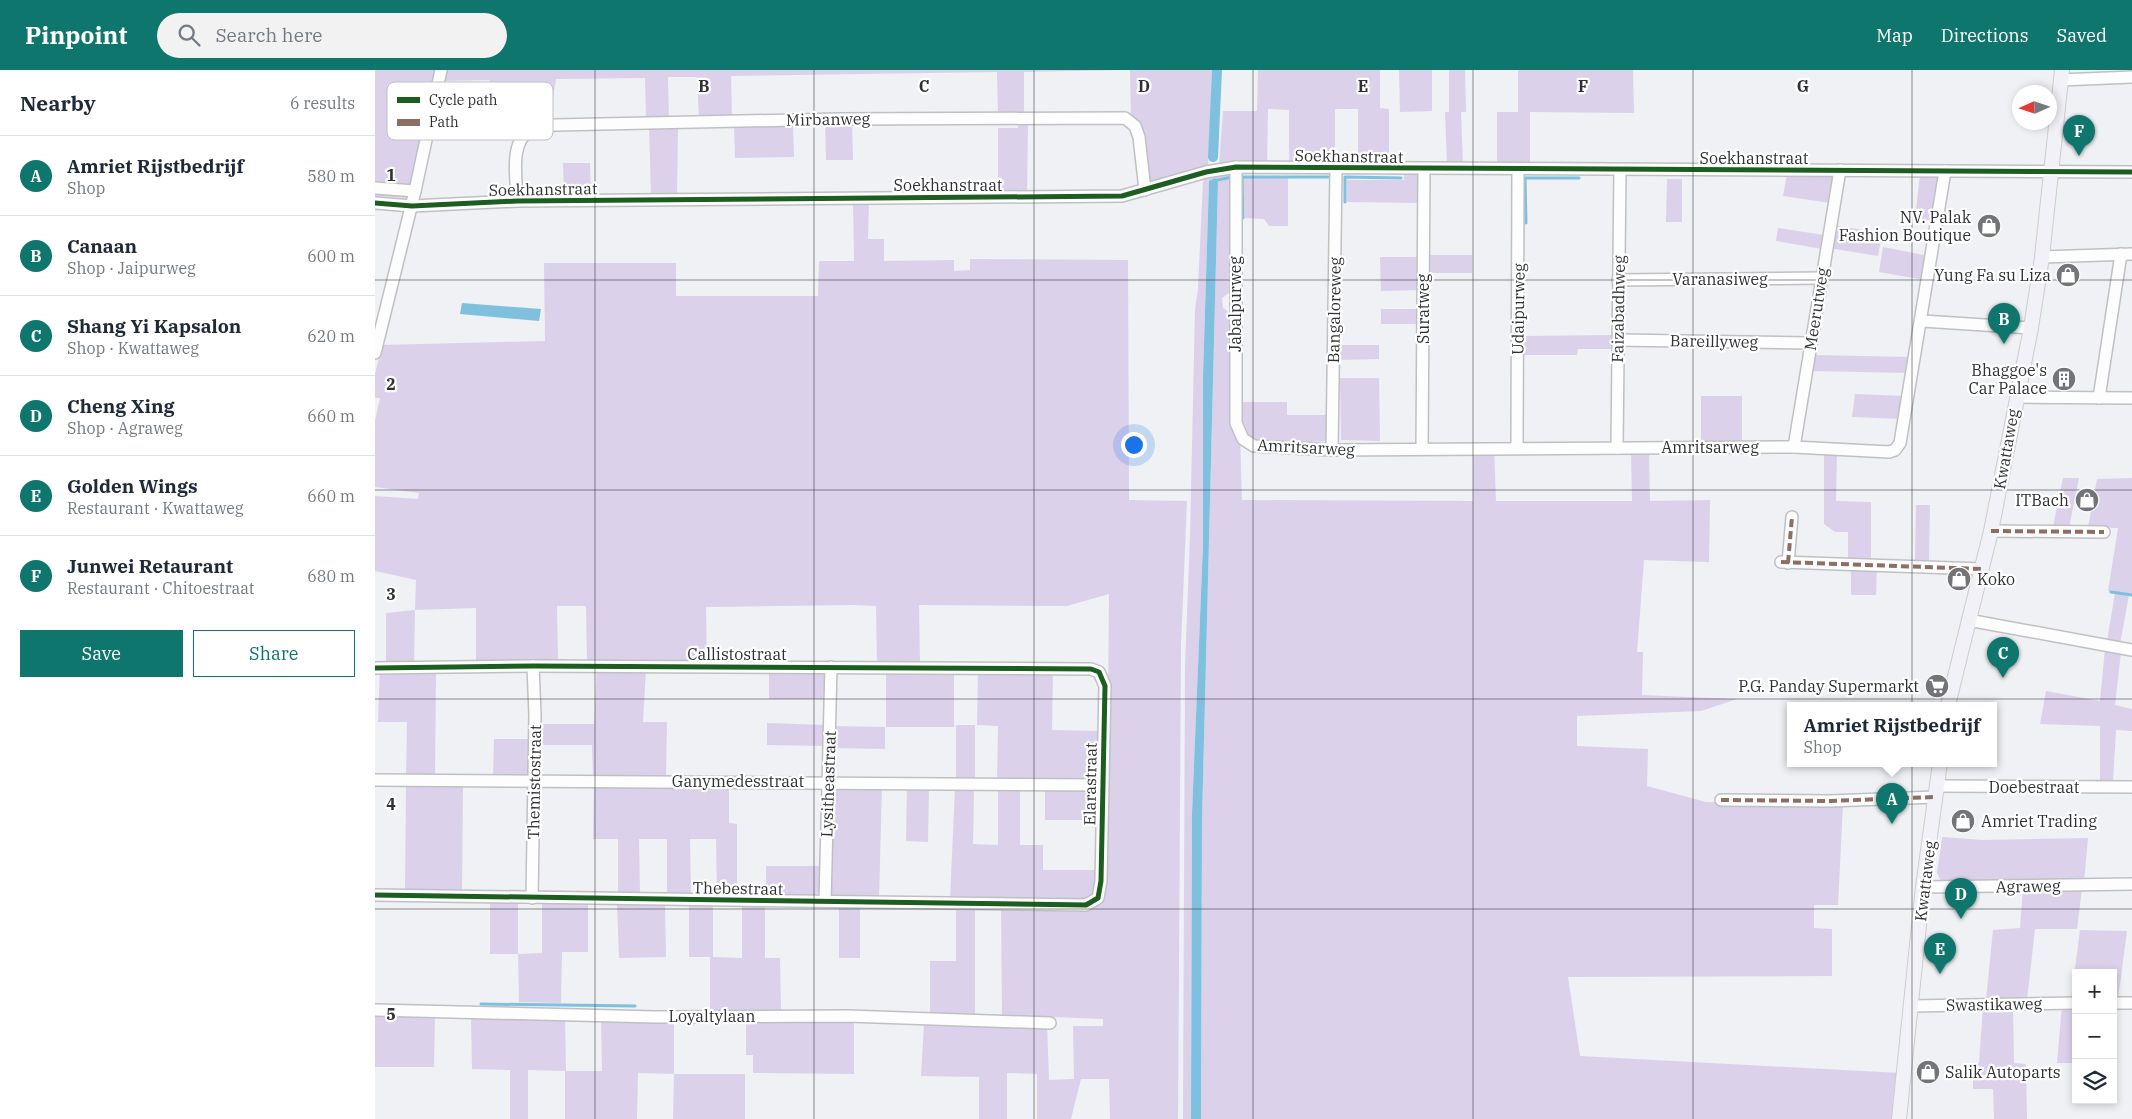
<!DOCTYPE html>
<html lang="en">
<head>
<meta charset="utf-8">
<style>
  :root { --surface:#fff; --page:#f2f2f3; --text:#1f2937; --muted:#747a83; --line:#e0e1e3; --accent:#0f766e }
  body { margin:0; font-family:"IBM Plex Serif",serif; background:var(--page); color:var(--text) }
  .controls { position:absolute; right:15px; bottom:15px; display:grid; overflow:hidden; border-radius:0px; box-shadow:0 2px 8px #0003 }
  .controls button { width:45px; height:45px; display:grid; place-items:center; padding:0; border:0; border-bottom:1px solid var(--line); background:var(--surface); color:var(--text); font:25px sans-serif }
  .compass { position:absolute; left:1637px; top:15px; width:45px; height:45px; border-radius:50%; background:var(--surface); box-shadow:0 2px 8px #0003; rotate:267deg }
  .you { position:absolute; left:758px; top:374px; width:18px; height:18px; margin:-12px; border:4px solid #fff; border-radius:50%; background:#1a73e8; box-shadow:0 0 0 8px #1a73e833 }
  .badge { display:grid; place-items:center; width:32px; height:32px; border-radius:50%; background:var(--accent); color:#fff; font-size:16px; font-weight:700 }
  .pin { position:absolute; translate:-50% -41px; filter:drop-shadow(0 1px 2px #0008) }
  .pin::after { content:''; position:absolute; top:26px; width:18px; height:15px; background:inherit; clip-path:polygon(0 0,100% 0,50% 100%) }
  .popup { position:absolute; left:1412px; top:632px; width:210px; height:65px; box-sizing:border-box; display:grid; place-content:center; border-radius:0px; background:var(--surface); filter:drop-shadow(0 1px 4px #0005); font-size:16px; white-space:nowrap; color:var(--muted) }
  .popup b { font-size:19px; color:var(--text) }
  .popup::after { content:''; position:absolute; left:50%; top:100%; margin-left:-10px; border:10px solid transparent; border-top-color:var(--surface) }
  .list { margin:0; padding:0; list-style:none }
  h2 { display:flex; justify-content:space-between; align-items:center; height:65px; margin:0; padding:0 20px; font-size:21px }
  h2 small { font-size:16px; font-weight:400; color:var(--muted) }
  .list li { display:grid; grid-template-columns:32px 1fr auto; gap:15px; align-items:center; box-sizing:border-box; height:80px; padding:0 20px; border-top:1px solid var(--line) }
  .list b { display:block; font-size:19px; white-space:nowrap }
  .list p { margin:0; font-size:16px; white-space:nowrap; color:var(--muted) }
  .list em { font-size:16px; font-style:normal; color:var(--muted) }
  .actions { display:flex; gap:10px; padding:15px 20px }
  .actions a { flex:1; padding:11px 0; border:1px solid var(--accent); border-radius:0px; text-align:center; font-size:18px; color:var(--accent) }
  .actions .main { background:var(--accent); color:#fff }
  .icon { flex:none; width:28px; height:28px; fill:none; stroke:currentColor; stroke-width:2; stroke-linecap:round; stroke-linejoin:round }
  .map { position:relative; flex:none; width:1757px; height:1049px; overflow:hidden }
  header { display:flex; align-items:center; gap:30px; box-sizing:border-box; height:70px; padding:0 25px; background:var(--accent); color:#fff }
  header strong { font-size:24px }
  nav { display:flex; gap:28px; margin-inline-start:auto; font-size:18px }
  .search { width:350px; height:45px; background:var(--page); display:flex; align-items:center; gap:12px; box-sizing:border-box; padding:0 18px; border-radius:28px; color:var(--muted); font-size:19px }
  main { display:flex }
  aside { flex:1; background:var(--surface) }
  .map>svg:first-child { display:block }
  .green { fill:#dbd1eb }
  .water { fill:#7fc0df }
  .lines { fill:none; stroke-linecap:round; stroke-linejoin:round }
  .stream { stroke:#7fc0df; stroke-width:3 }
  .canal { stroke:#7fc0df; stroke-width:10 }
  .minor-casing { stroke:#bfc0c2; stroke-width:14 }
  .major-casing { stroke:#cccdce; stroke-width:16 }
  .minor { stroke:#fdfdfd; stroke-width:11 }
  .major { stroke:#f1f1f7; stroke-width:14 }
  .quiet { stroke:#8d6e63; stroke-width:4; stroke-dasharray:8 4; stroke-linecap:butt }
  .cycleway-casing { stroke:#fff; stroke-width:8 }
  .cycleway { stroke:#1b5e20; stroke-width:5 }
  .grid { fill:none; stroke:#303134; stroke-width:1; stroke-opacity:0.55 }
  .labels { text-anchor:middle; stroke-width:4.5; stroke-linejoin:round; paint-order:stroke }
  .street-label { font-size:16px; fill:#303134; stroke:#fff }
  .poi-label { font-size:16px; fill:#303134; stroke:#fff; text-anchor:end }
  .key { fill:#fff; stroke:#c1c1c2; stroke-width:1 }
  .key-label { font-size:14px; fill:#303134 }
  .grid-label { font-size:16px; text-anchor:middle; font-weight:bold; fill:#303134; stroke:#fff; stroke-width:4.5; stroke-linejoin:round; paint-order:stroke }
</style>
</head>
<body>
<header>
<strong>Pinpoint</strong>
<div class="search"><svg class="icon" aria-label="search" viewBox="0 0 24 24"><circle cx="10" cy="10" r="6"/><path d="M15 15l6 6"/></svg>Search here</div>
<nav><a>Map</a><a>Directions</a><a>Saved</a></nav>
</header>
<main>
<aside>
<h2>Nearby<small>6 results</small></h2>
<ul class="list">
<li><span class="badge">A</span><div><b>Amriet Rijstbedrijf</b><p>Shop</p></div><em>580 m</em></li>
<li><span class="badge">B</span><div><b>Canaan</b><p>Shop · Jaipurweg</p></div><em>600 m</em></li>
<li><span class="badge">C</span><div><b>Shang Yi Kapsalon</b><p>Shop · Kwattaweg</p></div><em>620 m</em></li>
<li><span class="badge">D</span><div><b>Cheng Xing</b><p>Shop · Agraweg</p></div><em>660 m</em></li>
<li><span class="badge">E</span><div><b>Golden Wings</b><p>Restaurant · Kwattaweg</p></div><em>660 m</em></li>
<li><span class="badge">F</span><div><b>Junwei Retaurant</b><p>Restaurant · Chitoestraat</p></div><em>680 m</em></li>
</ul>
<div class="actions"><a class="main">Save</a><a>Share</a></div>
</aside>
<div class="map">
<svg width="1757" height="1049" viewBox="0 0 1757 1049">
  <rect width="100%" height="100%" fill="#eff1f4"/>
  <g class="green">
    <path d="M0,0h62l-29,128 -33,-2z"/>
    <path d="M70,0h683l-104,2v43l-26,1 -1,-44 -266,4 1,41 -33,1 -2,-41h-29l1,42 -23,1 -1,-42 -89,1 -7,44 -21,4 -46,-14 8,-33 -48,1z"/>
    <path d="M755,0h82l-4,98 -53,14 -6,-2 -18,-63z"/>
    <path d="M883,0h122v38l9,1v55h-31v-55h-23v56h-46v-55l-21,-1 -1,55 -48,2 4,-55h34z"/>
    <path d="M1024,0h33v41l-32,1z"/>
    <path d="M1074,0h16l1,42h-5l2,54h-16l-2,-54h4z"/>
    <path d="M1143,0h115l1,43 -104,-1v54h-33v-54h21z"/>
    <path d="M477,51l1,39h-27l-1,-38z"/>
    <path d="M644,51h9l-1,73h-29v-66h20z"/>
    <path d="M418,54l1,33 -59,1 -1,-33z"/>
    <path d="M274,55h29l-1,71h-26z"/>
    <path d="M188,93h27l1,34 -27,1z"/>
    <path d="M855,103l3,1 -3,118 -8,6 1,10 8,6 9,124 2,62 231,1v-54h21l2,54h136l-1,-52 18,-1 1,53 60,-1 -1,62 -65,-2 -7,92h6l-1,43 95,4 -36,12 -124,5v30l71,3 -1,37 59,16 137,2 -5,101h-24v23l18,1v47l-264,1 12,79 320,17 -6,46h-693l1,-299 16,-639 -3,-3 -6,3 -6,195v169l-11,268 -1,306h-8l2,-453 5,-130 5,-226 3,-22 5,-106 2,-5z"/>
    <path d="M1029,104h15l2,29 -74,-1v-22h57z"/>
    <path d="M1412,105l45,1 2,3 -4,24 -47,-7z"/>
    <path d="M1545,105h19l-5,46 -19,-3z"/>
    <path d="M868,108h45v48h-19l-5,-7 -19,-1z"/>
    <path d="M1292,109h15v43h-16z"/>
    <path d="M478,131h16l-1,38h16v22l70,-1v11l16,-1v-11l158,1 1,240 58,1 -6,145 -3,473h-68l-1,-40h-28l-10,40h-34v-45l-30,-1v46h-28v-42l-58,-1 3,-52h123l2,56 25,-1 -1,-53h30v-7l-101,-4 -1,-107 99,-7 8,-193 1,-114 -42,12 -148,-1 1,58h-43l-1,-57 -24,-1 -146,2 1,56 -120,-2 -1,-55h-29l1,56h-82v-54l-61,2 -1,53 -28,-1v-49l29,-3 1,-30 -41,-9v-75l43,3 1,-6 -44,-6v-66l5,-23h-5v-24l7,-29 163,-4 -1,-78h132v33h142l1,-35h35z"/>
    <path d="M1458,155l49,8 -4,23 -49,-8z"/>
    <path d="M1403,158l46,7 -2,14 -46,-8z"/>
    <path d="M1508,177l46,9 -4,24 -46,-8z"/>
    <rect x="1053" y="185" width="44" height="18"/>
    <path d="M1005,187h40v33l-39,1z"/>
    <path d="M1006,239h38l1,15h-39z"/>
    <path d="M1241,265l-1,14h-37l-1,6h-55v-19z"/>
    <path d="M964,275h40v14l-40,1z"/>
    <path d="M1437,285l101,2 -3,16 -100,-2z"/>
    <path d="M965,308h39l1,63 -39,-1z"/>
    <path d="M1480,324l50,2 -4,23 -49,-2z"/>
    <rect x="1326" y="326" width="41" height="47"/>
    <path d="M864,332h48v13h46l-2,26c-16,0 -76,6 -86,-4 -8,-9 -6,-24 -6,-35z"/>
    <path d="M1449,381l13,1 -1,49 35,1v57l-23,-1v-26h-13l-11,-8z"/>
    <path d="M1688,408h16l-10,50 -16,-1z"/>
    <path d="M1757,408v117h-3l-9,49 -13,-3 8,-48 -7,-2 10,-63 -30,-1 9,-48z"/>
    <path d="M1541,435h14l-1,55h-14z"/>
    <path d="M1476,494h26l-1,31h-25z"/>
    <path d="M1730,579l16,3 -6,53 17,4v22l-16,-1 -3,53 -13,-1v-56l-60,-2 6,-33 54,10z"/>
    <path d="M5,598l56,1 -1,108h-29l1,-55h-29z"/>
    <path d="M222,598l49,1 -3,53h24l-1,55h-73l-1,-32h-54v-21h56z"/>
    <path d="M394,600l54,1 2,3 2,25h-58z"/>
    <path d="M603,600l75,2 -1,58 48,1 -3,47 -3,3h-97l1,-55 -21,-1z"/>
    <rect x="511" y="601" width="68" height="56"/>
    <path d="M392,653l59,2v21l-59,-1z"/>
    <rect x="581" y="655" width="19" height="54"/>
    <path d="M457,656l53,1v22l-53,-1z"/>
    <path d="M119,669h38l-3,33 -6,5 -30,1z"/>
    <path d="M31,713h57l-1,110 -57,-2z"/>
    <path d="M219,713l135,1v39l8,1v71l-20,-1 -1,-55h-26l1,55h-24v-55h-28l1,55 -22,-1v-54h-25z"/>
    <path d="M459,715l48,1 -3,113 -49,-3 1,-105z"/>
    <path d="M532,716h22l-1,56 -22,-1z"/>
    <path d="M623,717l22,1v57h23v25h55l-2,24 -6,6 -140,-1 5,-111h19l-1,56 25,1z"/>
    <path d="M670,717l47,2 5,6 2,25h-54z"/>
    <path d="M1567,767l41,3 105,-2 -4,44 -142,1 -5,-10z"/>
    <path d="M391,796h56l-2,25 -6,5h-48z"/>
    <path d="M1648,818h59l-5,41h-42l-8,71h-41l7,-70 27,-2z"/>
    <path d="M115,830h28v54l24,-1v-51h46v50h-26l-1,51 -42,-1 -1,-48h-28z"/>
    <path d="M314,832h24v55l29,1v-55h23v55h15l1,54 -71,1v-56h-21z"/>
    <path d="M242,833h48l1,54 -47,1z"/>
    <rect x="464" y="836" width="21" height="52"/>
    <path d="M581,836h19v109l-45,-1v-53h26z"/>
    <path d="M1705,860l47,1 -9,68h-5v-26h-37v26h-5z"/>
    <path d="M1687,935l12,1 -1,57h-16z"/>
    <path d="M1608,937h30l1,56 12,1 1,55h-33l-1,-30h-20v-25l6,-1z"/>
    <path d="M0,944h60l-1,53h-59z"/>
    <path d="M96,946l94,2 1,53h36l-1,-53 73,2v54h71v45h-72l1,-45 -36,-1 -1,46h-72v-48l-37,-1v49h-18v-49l-38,-1z"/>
    <path d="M371,949h108v55l-101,-1v-18h-7z"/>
  </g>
  <g class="water">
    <path d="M840,108l3,3 -16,639 -1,299h-10l1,-306 11,-268v-169l6,-195z"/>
    <path d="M87,233l79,6 -2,12 -79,-7z"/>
  </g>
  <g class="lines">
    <g class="stream">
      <path d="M838,111l19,-4"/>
      <path d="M970,132v-25l56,1"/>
      <path d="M868,148l-1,-41h86"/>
      <path d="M1151,153l-1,-45h54"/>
      <path d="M1736,522l21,3"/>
      <path d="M106,934l154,2"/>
    </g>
    <path class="canal" d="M838,87l4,-87"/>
    <g class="minor-casing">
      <g id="minor">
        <path d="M1685,10l72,-3"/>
        <path d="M861,97v256l7,16 11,7 78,4 462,-3 95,5 6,-2 5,-7 45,-272"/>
        <path d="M0,118l40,3"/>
        <path d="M142,131c0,-22 -9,-60 15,-72 6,-4 16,-3 23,-4l284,-6 286,-1 10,8 4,11 6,53"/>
        <path d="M0,133l37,3 105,-5 605,-5 84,-24 30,-5 896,5"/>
        <path d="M1667,187l90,-3"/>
        <path d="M1243,210l203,-2"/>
        <path d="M1547,251l109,7"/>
        <path d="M1243,270l192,3"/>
        <path d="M0,283l40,-162 26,-121"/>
        <path d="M1641,327l116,1"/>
        <path d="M1724,328l22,-144"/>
        <path d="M1419,377l46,-277"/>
        <path d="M1142,378l1,-278"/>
        <path d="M1242,378l3,-278"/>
        <path d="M1047,379l2,-280"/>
        <path d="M957,380l4,-281"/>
        <path d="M1616,461l113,1"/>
        <path d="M1406,492l201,7"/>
        <path d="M1413,493l4,-46"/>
        <path d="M1593,550l164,30"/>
        <path d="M0,598l158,-2 558,3 8,3 6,14 -4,195 -3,17 -12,7 -711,-10"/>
        <path d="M0,710l727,5"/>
        <path d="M1561,716l196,1"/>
        <path d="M1346,730l109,1 105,-4"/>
        <path d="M1548,817l209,-3"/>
        <path d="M157,828l3,-183 -2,-49"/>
        <path d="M450,831l6,-234"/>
        <path d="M1738,933h19"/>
        <path d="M1537,936l164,-3"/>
        <path d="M0,940l280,7 193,-1 202,7"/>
      </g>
    </g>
    <g class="major-casing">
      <g id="major">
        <path d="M1573,635l43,-174 40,-203 11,-71 20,-187"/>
        <path d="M1524,1049l24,-232 17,-124"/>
      </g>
    </g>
    <use href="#minor" class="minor"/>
    <use href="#major" class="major"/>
    <g class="quiet">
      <path d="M1616,461l113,1"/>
      <path d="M1406,492l201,7"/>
      <path d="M1413,493l4,-46"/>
      <path d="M1346,730l109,1 105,-4"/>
    </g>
    <g class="cycleway-casing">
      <g id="cycleway">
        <path d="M0,133l37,3 105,-5 605,-5 84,-24 30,-5 896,5"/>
        <path d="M0,598l158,-2 558,3 8,3 6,14 -4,195 -3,17 -12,7 -711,-10"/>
      </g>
    </g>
    <use href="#cycleway" class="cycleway"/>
  </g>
  <path class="grid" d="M220,0v1049M439,0v1049M659,0v1049M878,0v1049M1098,0v1049M1318,0v1049M1537,0v1049M0,210h1757M0,420h1757M0,629h1757M0,839h1757"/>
  <defs>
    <g id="shop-disc" transform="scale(1.25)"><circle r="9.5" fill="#737477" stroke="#fff"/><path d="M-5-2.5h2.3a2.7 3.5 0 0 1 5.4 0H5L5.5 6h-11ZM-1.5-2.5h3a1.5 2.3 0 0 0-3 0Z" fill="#fff"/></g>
    <g id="building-disc" transform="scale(1.25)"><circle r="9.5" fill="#737477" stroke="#fff"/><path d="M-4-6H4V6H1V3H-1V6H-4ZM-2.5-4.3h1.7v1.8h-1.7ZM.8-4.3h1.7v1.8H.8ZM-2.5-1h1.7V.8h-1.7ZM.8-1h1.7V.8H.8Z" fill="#fff"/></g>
    <g id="supermarket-disc" transform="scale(1.25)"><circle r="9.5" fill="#737477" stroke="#fff"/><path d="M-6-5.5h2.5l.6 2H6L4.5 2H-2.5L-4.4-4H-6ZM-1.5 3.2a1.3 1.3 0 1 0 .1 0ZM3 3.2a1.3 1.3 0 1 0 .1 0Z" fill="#fff"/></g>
  </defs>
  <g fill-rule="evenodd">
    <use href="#shop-disc" x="1614" y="156"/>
    <use href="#shop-disc" x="1693" y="205"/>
    <use href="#building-disc" x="1689" y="309"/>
    <use href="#shop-disc" x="1712" y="430"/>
    <use href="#shop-disc" x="1584" y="509"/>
    <use href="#supermarket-disc" x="1562" y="616"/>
    <use href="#shop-disc" x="1588" y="751"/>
    <use href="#shop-disc" x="1553" y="1002"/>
  </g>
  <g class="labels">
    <g class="street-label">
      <text transform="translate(453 49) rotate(-1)" y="6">Mirbanweg</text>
      <text transform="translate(974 86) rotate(1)" y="6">Soekhanstraat</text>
      <text x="1379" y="94">Soekhanstraat</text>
      <text x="573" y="121">Soekhanstraat</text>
      <text transform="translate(168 119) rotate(-1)" y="6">Soekhanstraat</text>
      <text x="1345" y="215">Varanasiweg</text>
      <text transform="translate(860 234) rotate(-90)" y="6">Jabalpurweg</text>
      <text transform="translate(1048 239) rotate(-90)" y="6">Suratweg</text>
      <text transform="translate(1143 239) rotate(-89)" y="6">Udaipurweg</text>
      <text transform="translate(1243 239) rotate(-89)" y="6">Faizabadhweg</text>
      <text transform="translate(1441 239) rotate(-81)" y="6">Meerutweg</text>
      <text transform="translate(959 240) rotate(-89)" y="6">Bangaloreweg</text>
      <text transform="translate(1339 271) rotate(1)" y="6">Bareillyweg</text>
      <text transform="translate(931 377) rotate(3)" y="6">Amritsarweg</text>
      <text x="1335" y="383">Amritsarweg</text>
      <text transform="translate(1631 379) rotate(-80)" y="6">Kwattaweg</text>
      <text x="362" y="590">Callistostraat</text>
      <text x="363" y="717">Ganymedesstraat</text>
      <text transform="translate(159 712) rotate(-89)" y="6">Themistostraat</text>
      <text transform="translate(453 714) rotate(-88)" y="6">Lysitheastraat</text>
      <text transform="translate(715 714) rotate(-89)" y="6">Elarastraat</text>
      <text x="1659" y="723">Doebestraat</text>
      <text transform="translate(1550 811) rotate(-83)" y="6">Kwattaweg</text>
      <text transform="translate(1653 816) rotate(-1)" y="6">Agraweg</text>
      <text transform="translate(363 818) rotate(1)" y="6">Thebestraat</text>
      <text transform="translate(1619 934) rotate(-1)" y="6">Swastikaweg</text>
      <text x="337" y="952">Loyaltylaan</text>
    </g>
    <g class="poi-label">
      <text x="1596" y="153">NV. Palak<tspan x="1596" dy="18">Fashion Boutique</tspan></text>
      <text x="1676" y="211">Yung Fa su Liza</text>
      <text x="1672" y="306">Bhaggoe's<tspan x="1672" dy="18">Car Palace</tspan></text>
      <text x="1694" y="436">ITBach</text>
      <text x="1602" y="515" text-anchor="start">Koko</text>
      <text x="1544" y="622">P.G. Panday Supermarkt</text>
      <text x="1606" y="757" text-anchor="start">Amriet Trading</text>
      <text x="1570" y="1008" text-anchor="start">Salik Autoparts</text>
    </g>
  </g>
  <rect x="12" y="12" width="166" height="58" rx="8" class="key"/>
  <rect x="22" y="27" width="23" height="6" fill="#1b5e20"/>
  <rect x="22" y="49" width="23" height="7" fill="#8d6e63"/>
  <g class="key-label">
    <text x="54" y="35">Cycle path</text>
    <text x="54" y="57">Path</text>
  </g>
  <g class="grid-label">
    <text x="329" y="22">B</text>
    <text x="549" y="22">C</text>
    <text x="769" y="22">D</text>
    <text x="988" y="22">E</text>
    <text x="1208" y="22">F</text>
    <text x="1428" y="22">G</text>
    <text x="16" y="111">1</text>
    <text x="16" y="320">2</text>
    <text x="16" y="530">3</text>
    <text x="16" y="740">4</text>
    <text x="16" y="950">5</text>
  </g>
</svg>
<div class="controls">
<button>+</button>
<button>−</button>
<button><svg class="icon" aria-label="layers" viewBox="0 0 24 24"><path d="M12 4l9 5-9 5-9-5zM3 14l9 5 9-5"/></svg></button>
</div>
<svg class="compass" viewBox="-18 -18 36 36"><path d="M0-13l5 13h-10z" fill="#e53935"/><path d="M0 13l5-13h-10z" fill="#747a83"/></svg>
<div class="you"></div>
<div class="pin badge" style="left:1517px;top:754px">A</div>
<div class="popup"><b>Amriet Rijstbedrijf</b>Shop</div>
<div class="pin badge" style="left:1629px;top:274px">B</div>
<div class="pin badge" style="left:1628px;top:608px">C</div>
<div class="pin badge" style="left:1586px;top:849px">D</div>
<div class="pin badge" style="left:1565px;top:904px">E</div>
<div class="pin badge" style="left:1704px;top:86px">F</div>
</div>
</main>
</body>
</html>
